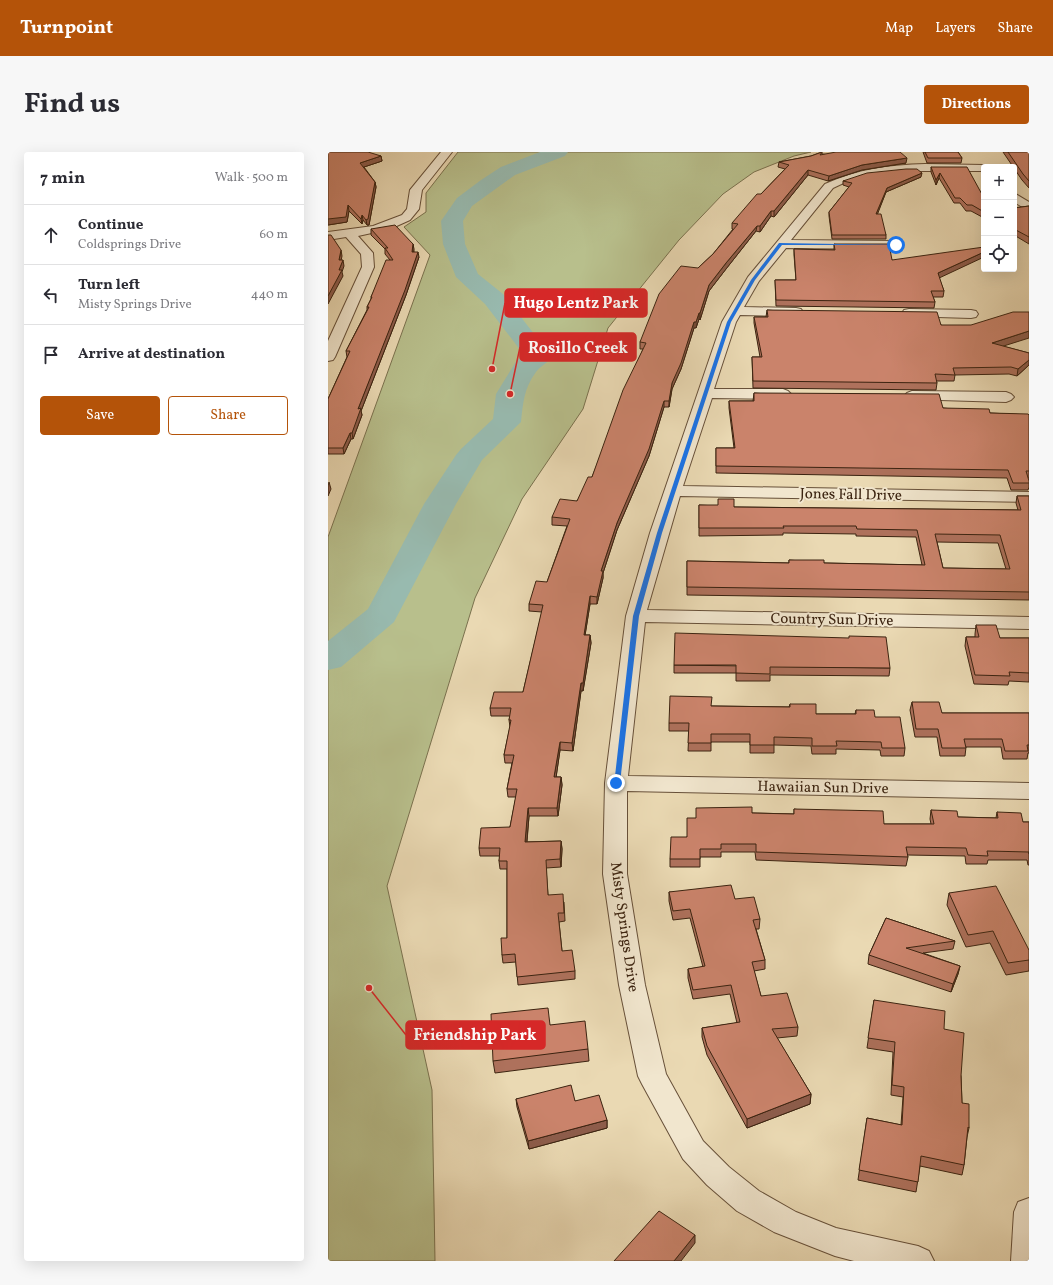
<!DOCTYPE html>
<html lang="en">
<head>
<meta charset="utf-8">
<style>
  :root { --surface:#fff; --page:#f7f7f7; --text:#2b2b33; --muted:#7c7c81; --line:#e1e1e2; --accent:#b45309 }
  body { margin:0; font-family:Vollkorn,serif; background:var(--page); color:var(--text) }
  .controls { position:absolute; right:12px; top:12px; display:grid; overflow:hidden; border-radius:4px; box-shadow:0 4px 16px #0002 }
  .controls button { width:36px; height:36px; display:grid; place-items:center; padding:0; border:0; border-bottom:1px solid var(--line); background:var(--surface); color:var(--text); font:20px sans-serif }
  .stop { position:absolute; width:12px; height:12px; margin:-9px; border:3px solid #1a73e8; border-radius:50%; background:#fff }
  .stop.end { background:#1a73e8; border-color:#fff; box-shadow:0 1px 4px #0008 }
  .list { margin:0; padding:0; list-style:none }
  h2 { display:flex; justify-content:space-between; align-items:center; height:52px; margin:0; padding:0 16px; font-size:17px }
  h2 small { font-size:13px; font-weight:400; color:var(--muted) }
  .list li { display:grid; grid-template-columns:26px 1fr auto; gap:12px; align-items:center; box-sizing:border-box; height:60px; padding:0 16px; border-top:1px solid var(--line) }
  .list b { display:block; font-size:15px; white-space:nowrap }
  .list p { margin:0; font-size:13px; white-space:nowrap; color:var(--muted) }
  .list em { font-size:13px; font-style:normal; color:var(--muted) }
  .actions { display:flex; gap:8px; padding:12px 16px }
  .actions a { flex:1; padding:9px 0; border:1px solid var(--accent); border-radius:4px; text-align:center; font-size:14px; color:var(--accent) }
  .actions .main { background:var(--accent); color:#fff }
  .icon { flex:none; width:22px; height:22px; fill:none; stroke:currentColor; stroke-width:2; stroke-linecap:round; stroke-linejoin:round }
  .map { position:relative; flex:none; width:701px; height:1109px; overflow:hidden; border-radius:4px }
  header { display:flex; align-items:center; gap:24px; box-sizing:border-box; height:56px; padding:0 20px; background:var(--accent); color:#fff }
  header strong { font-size:19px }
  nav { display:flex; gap:22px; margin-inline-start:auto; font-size:14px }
  .intro { display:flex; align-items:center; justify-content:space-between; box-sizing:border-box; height:96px; padding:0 24px }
  h1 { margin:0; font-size:28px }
  .button { padding:10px 18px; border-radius:4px; background:var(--accent); color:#fff; font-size:14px; font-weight:700 }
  main { display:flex; gap:24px; padding:0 24px }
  aside { flex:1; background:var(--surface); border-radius:4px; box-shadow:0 4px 16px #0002 }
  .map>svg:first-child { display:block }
  .green { fill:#b8bf8c; stroke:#7a714e }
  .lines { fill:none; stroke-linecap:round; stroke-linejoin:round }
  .river { fill:#98baaf; fill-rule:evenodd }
  .minor-casing { stroke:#675039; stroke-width:2 }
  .minor { fill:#f1e6ce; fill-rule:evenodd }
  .wall { fill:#ae715c; stroke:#3b2310; fill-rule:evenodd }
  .shaded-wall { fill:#8d5c4b; stroke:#3b2310 }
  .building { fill:#ca836b; stroke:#3b2310; fill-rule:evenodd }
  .route { fill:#1a73e8 }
  .labels { text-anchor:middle; stroke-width:4; stroke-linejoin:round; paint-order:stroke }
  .street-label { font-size:15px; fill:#3b2310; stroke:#f1e6ce }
  .leader { fill:none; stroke:#d62828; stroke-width:1.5 }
  .callout-dot { fill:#d62828; stroke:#f1e6ce; stroke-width:1.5 }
  .callout { fill:#d62828; stroke:#d62828; stroke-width:1.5 }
  .callout-label { font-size:16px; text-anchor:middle; font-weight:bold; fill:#fff }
</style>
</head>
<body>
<header>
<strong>Turnpoint</strong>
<nav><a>Map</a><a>Layers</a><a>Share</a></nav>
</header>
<div class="intro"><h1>Find us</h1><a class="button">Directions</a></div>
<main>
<aside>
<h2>7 min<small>Walk · 500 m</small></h2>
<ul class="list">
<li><svg class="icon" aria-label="ahead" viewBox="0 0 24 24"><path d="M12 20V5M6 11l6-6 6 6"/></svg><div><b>Continue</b><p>Coldsprings Drive</p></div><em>60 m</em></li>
<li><svg class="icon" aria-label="left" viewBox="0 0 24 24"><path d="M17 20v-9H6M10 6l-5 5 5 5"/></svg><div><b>Turn left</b><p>Misty Springs Drive</p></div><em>440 m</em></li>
<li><svg class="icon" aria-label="arrive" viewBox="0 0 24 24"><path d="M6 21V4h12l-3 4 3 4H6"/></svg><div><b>Arrive at destination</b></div></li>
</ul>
<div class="actions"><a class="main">Save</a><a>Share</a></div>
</aside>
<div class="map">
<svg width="701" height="1109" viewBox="0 0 701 1109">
  <rect width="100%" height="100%" fill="#ead9b3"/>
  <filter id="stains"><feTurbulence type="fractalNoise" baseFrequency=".005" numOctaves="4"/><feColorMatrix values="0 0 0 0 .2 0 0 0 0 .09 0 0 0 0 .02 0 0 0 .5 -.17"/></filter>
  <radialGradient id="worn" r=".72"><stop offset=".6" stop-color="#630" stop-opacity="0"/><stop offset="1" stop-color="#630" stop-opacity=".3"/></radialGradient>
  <path class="green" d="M130,0h353l-17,4 -40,16 -31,22 -44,46 -71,88 -25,81 -61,90 -47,99 -88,288 45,204 3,171h-107v-724l102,-282 -26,-28 22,-15v-19z"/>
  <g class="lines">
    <path class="river" d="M212,0h28l-3,4 -50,19 -43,31 -9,15 2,23 13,30 25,20 49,63c-4,6 -12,9 -16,15 -12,16 -13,31 -15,50l-39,38 -26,44 -62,118 -53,45 -13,3v-29l40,-32 56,-105 32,-49 5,-6 32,-30 3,-25 21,-34 7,-5 -39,-51 -29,-27 -13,-33 -2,-23 16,-23 24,-18 20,-13z"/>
    <g class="minor-casing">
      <g id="minor">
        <path d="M113,0h11l-30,38 -3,19 -9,11 -20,9 -32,7 15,17 1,14 -39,90 -2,3 -5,1v-20l34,-74 -1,-13 -15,-17 -18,3v-8l45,-6 29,-11 5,-6 3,-19z"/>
        <path d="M597,12l59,1 5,2h-5v4h-79l-39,5 -16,4 -17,8 -42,52 105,1 6,4 -6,4 -110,-1 -27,33 -15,26 52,1 5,1 2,3 -2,3 -5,1 -56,-1 -4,7 -22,67h69l5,2 3,3 -3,3 -5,2 -71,-1 -29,88 346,6v10l-349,-6 -33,114 382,7v12l-384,-7 -17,154 401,7v16l-402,-8v83l18,111 21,89 37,67 26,26 30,24 37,21 40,16 82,18 11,5 5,10h-80l-19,-5 -61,-24 -37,-21 -30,-26 -24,-26 -41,-75 -4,-8 -19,-91 -16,-111 2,-91 21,-167 24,-83 72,-211 26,-45 77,-93c33,-15 65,-19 100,-20z"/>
        <path d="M686,41l15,9v9l-15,-9z"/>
        <path d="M581,157l62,1 5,1 2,3 -2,3 -5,1 -67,-2 -2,-3 2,-3z"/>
        <path d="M584,239l94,1 5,2 3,3 -3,3 -5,2 -99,-3 -3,-3 3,-3z"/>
        <path d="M701,1046v63h-18l3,-49 4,-10z"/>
      </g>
    </g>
    <use href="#minor" class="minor"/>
  </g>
  <g class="wall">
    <path d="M0,0l53,4 1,5 -18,6 11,15 1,5 -7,38h-2l-4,-5 -1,4 -13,-13 -2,11 -19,3z"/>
    <path d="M494,0v2l84,9 -44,7 -34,11 -20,-6 -34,42 -3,-1 -11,16 -4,-1 -30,38 -17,22 -9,29 -1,-1 -3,9h-2l-13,41 -9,20 -3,18h-5l-15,49 -32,74 -14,43v5l-6,26h-7l-5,31h5l1,8 -8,48h-2l-8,60 -13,-1 -4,27h5l1,8 -4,31h-29l-2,26 34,-1 1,8 -1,18 -15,1 2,27 16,7 1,19 -6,1 3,29 13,20v8l-57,6 -2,-23 -13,1 -1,-8 5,-17v-69h-7l-1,-8 1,-5h-20l-1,-8 31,-21 6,-30h-8l-1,-8 5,-26h-7l-1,-8 6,-28 -1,-7 1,-4h-19l-1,-8 33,-16 19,-80 -13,-1v-7l18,-22 20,-56 -15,-1v-8l25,-16 15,-24 51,-128h-3v-7l58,-74 15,-14 20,-25h-1v-6l29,-29 24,-25 -7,-2 1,-5 32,-6z"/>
    <path d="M595,0h35l4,6 -1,5h-34z"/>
    <path d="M675,0h26v36l-7,-8z"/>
    <path d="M603,15l53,31v20l-13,-7h-5l-6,-8h-6l-15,-25 -3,7 -5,-13z"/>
    <path d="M593,25l-35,15 -9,22 9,21v4h-54l-3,-23v-4l20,-25 -6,-2v-4z"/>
    <path d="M701,54v38l-15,-9v-27z"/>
    <path d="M43,77l42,15 1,8 5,5 -13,38 -45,116 1,4 -9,24h-2l-7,15h-16v-55l19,-42 -1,-6 21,-41v-3l4,-8v-2l19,-37 -5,-6v-5l-14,-14z"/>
    <path d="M506,92l58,16 47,18 5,13 -1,6h-10l2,5 -1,6 -158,-2 -1,-26h21l-2,-25v-6l40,1z"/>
    <path d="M439,158l174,15 61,21 27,7v12l-12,11 -8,-2 -54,1 -1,6h-18l1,2 -1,7 -183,-2 -1,-31h8l-6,-34v-6h12z"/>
    <path d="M426,241l189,15 47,5 39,2v63h-1l1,3v6l-1,3h-17l-4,-12 -291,-5v-25h18l-5,-40v-7h24z"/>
    <path d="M689,344h12v104l-342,-5v-34l102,2v-3l35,3 98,2 -6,-28 -60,-1v-2l-73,-1v2l-84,1v-31l35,2 284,3 -2,-7zM609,390l61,1 8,26 -63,-1z"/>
    <path d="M648,473l24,13h29v44l-20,-1 -1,4 -34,-1 -9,-38 1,-9h9v-3z"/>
    <path d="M346,513l216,3 -1,8 -119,-1v6h-34v-8h-62z"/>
    <path d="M584,550l30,11h87v40h-1l-1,6h-24l-2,-12h-35l-1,9h-25l-3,-19h-22l-5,-27z"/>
    <path d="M462,552l26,10h39l1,-4 19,7 30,31 -1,8h-23l-1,-6 -44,-1v5h-24l-1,-8 -37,-1v8h-24v-11h-39v9h-23l1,-20h-20v-8l42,-17 78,1z"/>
    <path d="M466,657l90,15h47l-1,-5 1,-9 27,7 38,1 1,-6 26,10h6v43h-1l-1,-5h-39l-1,4h-21l-1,-8 -58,-1 1,2 -2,9 -150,-6 -1,-8h-34v5h-21v10h-30v-8l17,-22 9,-19 56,-5 42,1z"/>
    <path d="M341,740l66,7 25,20 -1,10h-3l9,31v9l-11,2 7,25 37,31 -1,9 -20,2 34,56 -1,10 -63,24 -40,-73 -5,-18v-9l35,-5 -7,-29 -37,5 -5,-21v-9l15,-2 -13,-49 -17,2 -4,-19z"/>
    <path d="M621,741l80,57v21l-23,4 -16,-32 -24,4 -19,-42z"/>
    <path d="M558,766l69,23 -2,8 -30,4 37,13 -2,8 -7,18 -83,-28 1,-9z"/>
    <path d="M546,848l70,29 17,47 1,27 7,25 -2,9 -3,28 -2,10 -42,-9 -4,26 -58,-12 9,-62 34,7 2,-28 -12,-2 2,-43 -26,-4z"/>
    <path d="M222,873l38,24 1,12 -94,12 -2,-12z"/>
    <path d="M188,947l59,2 32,19v8l-78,21 -12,-42z"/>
  </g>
  <g class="shaded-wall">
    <path d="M53,4l1,5 -21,7 -1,-5z"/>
    <path d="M579,6l-1,5 -44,7 -34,11 1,-5 33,-11z"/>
    <path d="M480,18v5l-34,42v-6z"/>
    <path d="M594,21l-1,4 -35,15 -10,26v-4l11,-26z"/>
    <path d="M612,21l-1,5 -3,7v-5z"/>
    <path d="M47,30l1,5 -7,38h-2l-1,-5z"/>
    <path d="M20,53l1,6 -2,11 -19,3v-6z"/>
    <path d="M443,59v5l-11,16v-6z"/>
    <path d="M34,63l1,5 -1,4 -1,-5z"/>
    <path d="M429,74l-1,5 -30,38 -17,22 -9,29v-7l9,-28 17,-22z"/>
    <path d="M85,92l1,5 -1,8 -1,-5z"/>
    <path d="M13,98l1,6 -2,10 -1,-6z"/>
    <path d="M90,100l1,5 -13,38 -45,116 1,4 -9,24 -1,-6 6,-24z"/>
    <path d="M656,100v5l-47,22 1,-6z"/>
    <path d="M15,108l1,6 -2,6 1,4 -15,28v-8z"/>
    <path d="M371,161v6l-3,9v-6z"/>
    <path d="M366,170v6l-13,41 -9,20 -3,18v-6l3,-18z"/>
    <path d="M701,179v7l-38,12 1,-7z"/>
    <path d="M701,208v5l-12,11 1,-7z"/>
    <path d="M336,249v6l-15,49 -32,74 -14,43v5l-6,26v-7l4,-26 16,-48z"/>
    <path d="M22,281l1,6 -7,15 -1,-6z"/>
    <path d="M1,330l2,7 -3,7v-10z"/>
    <path d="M262,444v8l-6,38v-7z"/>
    <path d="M262,483l1,8 -8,48v-8z"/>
    <path d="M253,531v8l-8,60 -1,-8z"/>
    <path d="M232,590v8l-5,35 -1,-8z"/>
    <path d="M233,625l1,8 -4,31 -1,-8z"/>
    <path d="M200,656l1,8 -3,34 -1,-8z"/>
    <path d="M233,689l1,8 -1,18 -1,-8z"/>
    <path d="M632,814l-2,8 -7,18 2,-8z"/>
    <path d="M483,942l-1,10 -63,24v-9z"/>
    <path d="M279,968v8l-78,21 -1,-8z"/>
    <path d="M367,1083v8l-14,18h-7z"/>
  </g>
  <g class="building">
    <path d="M0,0h40l13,4 -21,7 15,19 -7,37 -2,1 -4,-5 -1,4 -13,-14 -2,12 -18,2z"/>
    <path d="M494,0l-2,3 16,-3h64l7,6 -45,7 -33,11 -21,-6 -34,41h-3l-11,15h-3l-31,37 -17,22 -9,28h-1l-3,9h-2l-13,41 -9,20 -3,18h-5l-15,48 -32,74 -16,48h2l-6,26 -7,-1 -6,39h6l-7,48h-2l-9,60 -12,-1 -6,35h7l-4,31h-29l-3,34 36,-1 -1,18 -14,1 2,35 15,-1 1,19h-6l4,38 10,-1 3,21 -58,6 -2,-23 -13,1 -1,-17h6v-77h-8l1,-13h-21l2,-20 29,-1 7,-38h-10l7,-34h-10l7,-35h-2l2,-12h-21l4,-16h29l20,-87 -14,-1 7,-23 11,1 23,-63 -18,-2 8,-18 17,2 11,-24h4l31,-87 23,-47 -6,-1 19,-48 22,-28 17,2 15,-14 25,-30 -6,-1 25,-29h4l28,-29 -10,-3 32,-6z"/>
    <path d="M597,0h33l4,6h-34z"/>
    <path d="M680,0h21v29l-6,-7z"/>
    <path d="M603,15h36l17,31v14l-12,-7h-5l-7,-7h-5l-15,-25 -4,7z"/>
    <path d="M578,17h11l5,4 -35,15 -11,26h5l5,21h-54l-3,-23 23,-29 -9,-2 24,-8z"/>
    <path d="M701,54v31l-15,-8v-21z"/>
    <path d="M67,73l18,19 -1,8h6l-13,38 -47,119 3,-1 -9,25h-2l-7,15h-15v-49l22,-48h-4l23,-44h-2l5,-10h-1l15,-37h7l-8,-12h3l-17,-19z"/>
    <path d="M0,83h3l10,15 -2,10h4l-4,10h3l-14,26z"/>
    <path d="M506,92h55l3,16 92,-13v5l-46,21 6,18h-13l4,11 -159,-2 -1,-20h21l-2,-31 41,1z"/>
    <path d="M439,158l170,2 4,13h30l42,-13h16v19l-37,12 37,10v7l-11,9 -7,-2 -58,1 2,7 -20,-1 2,9 -184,-2 -1,-24h10l-8,-40h14z"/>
    <path d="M426,241l185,1 4,14 46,1 1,4 38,1 1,1v56h-3l3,10v2h-16l-5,-13 -292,-4v-18h19l-6,-47h25z"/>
    <path d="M689,344h12v96l-342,-5v-26l102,2v-3h35v3l101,2 -8,-35 -60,-1 -1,-3h-73l1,2h-85v-23h19v-6h16v8l287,3zM607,382l65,1 10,34 -67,-1z"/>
    <path d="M648,473h20l4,13h29v35l-20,-1 1,4 -35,-1 -9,-38h13z"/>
    <path d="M347,481l174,5v-2l37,1 4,31 -120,-1v7l-34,-1v-8h-62z"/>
    <path d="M342,544l42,1 -1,9 79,1v-3h26v10h40v-4h18l1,7h25l5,31h-23l-1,-6 -45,-1 1,5h-25v-8l-38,-1v8h-24v-11h-39v9h-23l1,-20h-20z"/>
    <path d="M584,550h27l3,11h87v32h-2l1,6h-23l-3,-12h-38l2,9h-24l-4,-19h-22z"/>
    <path d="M424,655v6l42,1v-5l89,2 1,13h50l-3,-14 26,1 1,6 40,1 -1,-6 24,1 2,9h6v32v-2l-42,-1 1,5 -20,-1 -2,-7 -60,-1 2,10 -152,-5v-8h-35v5h-21v10h-30l1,-22h16v-19h9v-10z"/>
    <path d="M403,733l4,14 19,-2 6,22 -7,1 12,40 -13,2 9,34 26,-3 11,34 -26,2 39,65 -64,25 -40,-73 -5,-18 38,-6 -9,-37 -38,5 -5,-21 17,-3 -15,-57 -17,2 -4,-19z"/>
    <path d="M668,734l33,64v10l-21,3 -15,-32 -25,4 -19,-42z"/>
    <path d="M558,766l69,23 -49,7 54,18 -7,18 -84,-29z"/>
    <path d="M546,848l71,11 -1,18 20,4 -3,43 1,27 7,1v24l-1,-1 -4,38 -43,-9 -3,26 -59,-12 8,-52 35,7 2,-38 -12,-2 3,-43 -27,-4z"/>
    <path d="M220,856l2,17 35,-4 3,28 -95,12 -2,-47z"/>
    <path d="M243,933l4,16 24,-6 8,25 -79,21 -12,-42z"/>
    <path d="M331,1059l36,24 -21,26h-60z"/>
  </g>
  <path class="route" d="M451,91l119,2h-116l-27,35 -24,42 -69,211 -23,83 -19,167 -6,2 19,-169 24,-83 70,-211 24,-42z"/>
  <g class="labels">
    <g class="street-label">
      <text transform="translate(523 342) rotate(1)" y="5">Jones Fall Drive</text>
      <text transform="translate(504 467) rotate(1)" y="5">Country Sun Drive</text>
      <text transform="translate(495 635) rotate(1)" y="5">Hawaiian Sun Drive</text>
      <text transform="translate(297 775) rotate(82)" y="5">Misty Springs Drive</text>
    </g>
  </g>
  <path class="leader" d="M164 217L177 151M182 242L192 195M41 836L78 883"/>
  <g class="callout-dot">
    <circle cx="164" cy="217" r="4"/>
    <circle cx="182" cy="242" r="4"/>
    <circle cx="41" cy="836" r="4"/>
  </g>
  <g class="callout">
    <rect x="177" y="137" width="142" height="28" rx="4"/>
    <rect x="192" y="181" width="116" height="28" rx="4"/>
    <rect x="78" y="869" width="139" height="28" rx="4"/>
  </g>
  <g class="callout-label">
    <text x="248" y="156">Hugo Lentz Park</text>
    <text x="250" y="201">Rosillo Creek</text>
    <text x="147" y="888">Friendship Park</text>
  </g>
  <rect width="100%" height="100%" filter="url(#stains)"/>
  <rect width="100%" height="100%" fill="url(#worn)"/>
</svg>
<div class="controls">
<button>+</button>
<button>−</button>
<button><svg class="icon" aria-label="locate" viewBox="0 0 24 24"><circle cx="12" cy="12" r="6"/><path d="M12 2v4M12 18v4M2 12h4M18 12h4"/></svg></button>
</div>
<div class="stop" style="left:568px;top:93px"></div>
<div class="stop end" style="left:288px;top:631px"></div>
</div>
</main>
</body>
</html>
